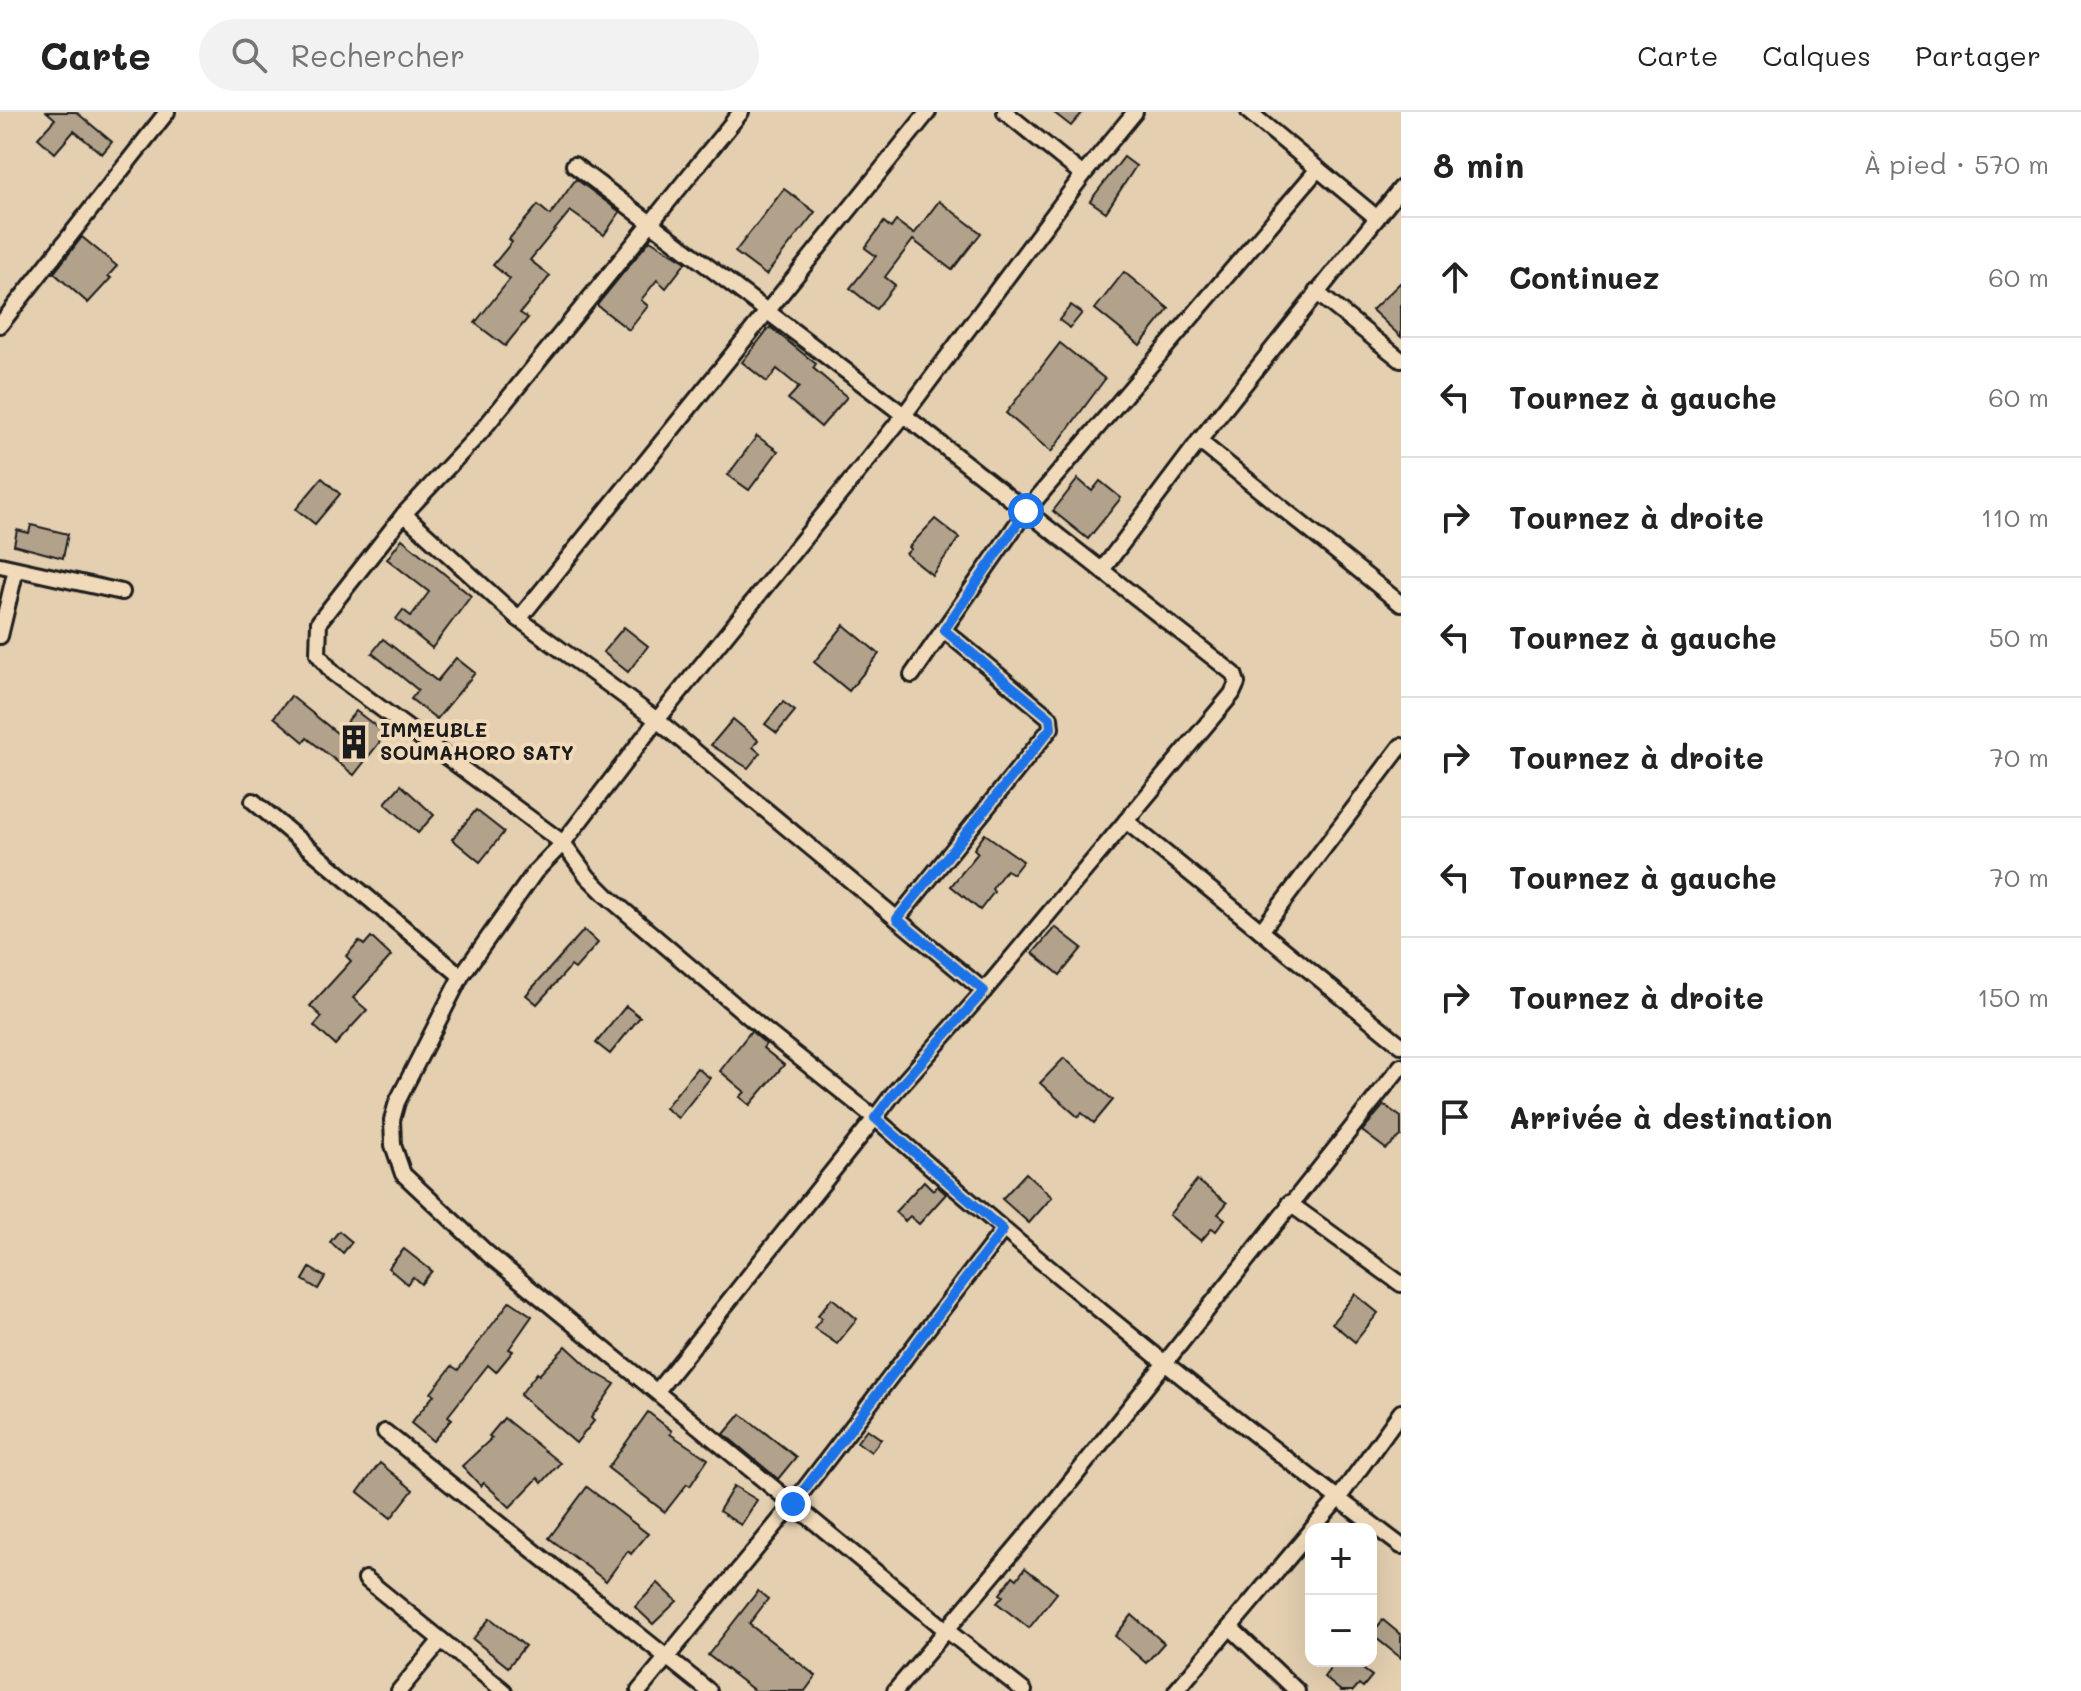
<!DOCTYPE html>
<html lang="fr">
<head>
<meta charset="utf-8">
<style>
  :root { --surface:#fff; --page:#f2f2f2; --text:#222; --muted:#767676; --line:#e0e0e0 }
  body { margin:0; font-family:Mali,sans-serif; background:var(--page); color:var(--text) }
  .controls { position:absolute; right:24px; bottom:24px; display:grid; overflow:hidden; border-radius:16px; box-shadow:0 8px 32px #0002 }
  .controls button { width:72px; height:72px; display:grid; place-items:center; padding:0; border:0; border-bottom:2px solid var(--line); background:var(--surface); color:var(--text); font:40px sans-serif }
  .stop { position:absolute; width:24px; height:24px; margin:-18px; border:6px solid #1a73e8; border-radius:50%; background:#fff }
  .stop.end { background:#1a73e8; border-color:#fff; box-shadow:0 2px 8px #0008 }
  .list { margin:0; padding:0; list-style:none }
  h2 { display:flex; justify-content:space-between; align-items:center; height:104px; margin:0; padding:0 32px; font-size:34px }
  h2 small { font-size:26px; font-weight:400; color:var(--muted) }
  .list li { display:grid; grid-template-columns:52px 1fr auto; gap:24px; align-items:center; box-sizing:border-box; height:120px; padding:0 32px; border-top:2px solid var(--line) }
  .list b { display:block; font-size:30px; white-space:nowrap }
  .list em { font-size:26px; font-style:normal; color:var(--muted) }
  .icon { flex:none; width:44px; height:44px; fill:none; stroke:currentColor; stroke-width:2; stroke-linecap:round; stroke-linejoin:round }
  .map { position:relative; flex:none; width:1401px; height:1579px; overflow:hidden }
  header { display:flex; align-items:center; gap:48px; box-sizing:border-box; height:112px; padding:0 40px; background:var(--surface); border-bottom:2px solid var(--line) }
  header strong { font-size:38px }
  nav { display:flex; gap:44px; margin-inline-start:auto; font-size:28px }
  .search { width:560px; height:72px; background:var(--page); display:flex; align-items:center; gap:20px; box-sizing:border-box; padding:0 28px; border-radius:44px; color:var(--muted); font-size:30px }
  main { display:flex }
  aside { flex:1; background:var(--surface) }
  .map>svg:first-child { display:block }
  .building { fill:#b2a28b; stroke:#1c1c1c; stroke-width:2 }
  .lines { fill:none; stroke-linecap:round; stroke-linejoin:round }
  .street-casing { stroke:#1c1c1c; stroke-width:20 }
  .street { stroke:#f1dab9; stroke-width:14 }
  .route { stroke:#1a73e8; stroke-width:10 }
  .labels { text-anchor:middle; stroke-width:8; stroke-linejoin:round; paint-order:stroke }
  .poi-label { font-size:20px; font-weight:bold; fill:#1c1c1c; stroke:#f1dab9; text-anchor:start }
</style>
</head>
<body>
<header>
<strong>Carte</strong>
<div class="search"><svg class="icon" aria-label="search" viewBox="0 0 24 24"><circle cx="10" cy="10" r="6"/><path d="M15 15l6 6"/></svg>Rechercher</div>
<nav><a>Carte</a><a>Calques</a><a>Partager</a></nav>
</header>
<main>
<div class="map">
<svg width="1401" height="1579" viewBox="0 0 1401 1579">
  <rect width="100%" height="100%" fill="#e4cfb0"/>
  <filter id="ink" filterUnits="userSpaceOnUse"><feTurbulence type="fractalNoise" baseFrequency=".0125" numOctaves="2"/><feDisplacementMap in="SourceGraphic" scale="16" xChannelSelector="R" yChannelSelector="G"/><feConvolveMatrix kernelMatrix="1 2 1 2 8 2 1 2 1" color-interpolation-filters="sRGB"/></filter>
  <g filter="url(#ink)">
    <g class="building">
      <path d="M47,0h29l36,30 -10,12 -28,-23 -19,22 -17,-15 17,-19z"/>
      <path d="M1053,0h30l-12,14z"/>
      <path d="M1124,45l12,9 -30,46 -16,-11z"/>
      <path d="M576,67l44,33 -16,23 -34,-24 -40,49 20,16 -30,37 8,5 -23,28 -30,-23 35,-44 -17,-14 19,-23 -3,-3 29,-34 12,10z"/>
      <path d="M784,77l31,23 -49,63 -31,-23z"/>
      <path d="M939,89l42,32 -29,37 -39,-30 -28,37 10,8 -19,24 -26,-21 26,-32 -11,-8 19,-26 7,6 5,-7 18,13z"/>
      <path d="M82,125l35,29 -9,10 3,2 -23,25 -34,-30z"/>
      <path d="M650,128l36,22 -20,26 -9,-8 -16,20 7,6 -19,24 -32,-25z"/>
      <path d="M1124,160l45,37 -29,36 -45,-36z"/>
      <path d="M1401,170v55l-29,-27z"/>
      <path d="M1071,193l11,8 -12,15 -11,-8z"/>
      <path d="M770,215l46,37 -3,4 34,29 -26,30 -33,-28 11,-12 -22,-18 -10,13 -25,-20z"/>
      <path d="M1060,231l45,36 -54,73 -45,-39z"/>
      <path d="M757,324l21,15 -29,39 -21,-15z"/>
      <path d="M322,366l18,16 -25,30 -19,-15z"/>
      <path d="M1078,367l14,12 8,-10 21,17 -33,41 -35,-28z"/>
      <path d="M935,407l24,19 -27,37 -26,-21 5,-5 -2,-2z"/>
      <path d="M31,413l37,9 -5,24 -49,-13 3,-15 12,3z"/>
      <path d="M402,427l69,57 -39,52 -36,-29 7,-9 8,6 18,-24 -42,-33z"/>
      <path d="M844,513l35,29 -30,37 -35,-29z"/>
      <path d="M624,515l24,19 -20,26 -25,-20z"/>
      <path d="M383,527l54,42 19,-23 19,15 -38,46 -26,-20 7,-9 -46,-37z"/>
      <path d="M291,584l46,37 19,-22 30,23 -32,41 -47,-37 -3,4 -30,-25z"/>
      <path d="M783,590l12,9 -18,22 -12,-9z"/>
      <path d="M733,607l25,21 -5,7 7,6 -12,15 -37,-23z"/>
      <path d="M401,673l33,30 -16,18 -33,-30z"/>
      <path d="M476,698l28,22 -24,30 -28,-23z"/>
      <path d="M985,722l38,27 -10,13 -7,-4 -14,19 2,3 -14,18 -29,-24 27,-33 -4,-4z"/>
      <path d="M1055,815l27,21 -22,27 -27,-22z"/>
      <path d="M584,818l14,13 -23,26 -4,-3 -34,38 -11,-9z"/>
      <path d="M371,825l20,19 -38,42 14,12 -32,35 -21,-19 8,-9 -12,-11 41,-45 -5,-5 13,-15 5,4z"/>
      <path d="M626,894l14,11 -30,37 -14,-11z"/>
      <path d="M751,919l15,13 -3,4 21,17 -34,40 -10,-8 5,-5 -25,-21z"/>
      <path d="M1064,946l49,42 -19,23 -12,-10 -4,4 -38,-34z"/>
      <path d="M697,956l13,10 -32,40 -13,-10z"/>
      <path d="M1384,993l17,12v19l-15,13 -24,-18z"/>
      <path d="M1026,1061l26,24 -23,26 -27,-24z"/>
      <path d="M1197,1068l30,23 -9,11 7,5 -9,12 -4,-3 -11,13 -32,-26z"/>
      <path d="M924,1069l9,9 4,-4 9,8 -27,30 -9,-8 -5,5 -10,-9z"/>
      <path d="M339,1119l13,11 -9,11 -13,-11z"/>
      <path d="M404,1137l28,22 -11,13 -8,-7 -6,7 -19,-16z"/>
      <path d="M310,1156l15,9 -7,12 -15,-9z"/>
      <path d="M1355,1182l23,19 -23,29 -23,-19z"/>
      <path d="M832,1186l25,21 -20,25 -23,-16 8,-10 -4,-3z"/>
      <path d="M510,1189l22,15 -23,33 4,2 -17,21 -8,-7 -40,51 4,3 -19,22 -22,-18 23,-28 -3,-2 21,-27 6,4z"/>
      <path d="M566,1234l28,26 21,12 -24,34 3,3 -18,22 -56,-48 17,-22 2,2z"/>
      <path d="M648,1300l24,19 -2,3 38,25 -18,27 -3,-2 -22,28 -57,-44z"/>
      <path d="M741,1302l55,43 -18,22 -54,-45z"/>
      <path d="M504,1306l56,45 -18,20 -4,-5 -28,29 -26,-24 -3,3 -19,-20 30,-28 -3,-2z"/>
      <path d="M867,1317l14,10 -10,13 -14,-10z"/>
      <path d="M380,1351l33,27 -22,28 -33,-26z"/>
      <path d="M734,1374l23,14 -16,25 -22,-14z"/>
      <path d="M587,1375l61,47 -17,20 -3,-3 -22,30 -57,-43z"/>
      <path d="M1025,1456l32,25 -28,35 -32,-25 6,-7 -3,-2 13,-18 4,3z"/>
      <path d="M658,1471l19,18 -24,23 -18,-17z"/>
      <path d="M758,1479l10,8 -19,25 67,52 -11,15h-50l-47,-36z"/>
      <path d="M1132,1503l32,28 -18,20 -31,-27z"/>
      <path d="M490,1506l35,28 -17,21 -35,-28z"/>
      <path d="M1383,1508l18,15v23l-30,-24z"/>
      <path d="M1336,1549h16l20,15 -9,11 -4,-3 -6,7h-12l-17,-14z"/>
    </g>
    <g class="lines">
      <g class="street-casing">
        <g id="street">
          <path d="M1005,0l78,63"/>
          <path d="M1249,0l128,106"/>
          <path d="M574,53l330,250 330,259 3,9 -5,11 -248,297 -91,103 -18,24c169,150 345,293 526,428"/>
          <path d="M1316,180l85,68"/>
          <path d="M0,213l167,-213"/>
          <path d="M1199,329l202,163"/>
          <path d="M404,402l115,105 138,101 327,271"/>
          <path d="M0,453l122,27"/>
          <path d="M1102,458l97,-129 202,-253"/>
          <path d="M519,507l409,-507"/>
          <path d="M0,524l16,-67"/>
          <path d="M912,563l114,-164 292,-342"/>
          <path d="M253,689l208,175"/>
          <path d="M1126,709l275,224"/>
          <path d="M897,807l154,-191 -1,-10 -106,-88"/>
          <path d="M1261,819l140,-185"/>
          <path d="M1289,1091l112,81"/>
          <path d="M1003,1118l-210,274 152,125 79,62"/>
          <path d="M657,1279l218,-273 -113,-90 -155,-132 -19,-19 -25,-34 -230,-170 -15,-19 1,-32 85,-108 76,-81 261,-321"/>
          <path d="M385,1320l324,259"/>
          <path d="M1312,1417l26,-30 63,-87"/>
          <path d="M366,1467l138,112"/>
          <path d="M1230,1515l67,64"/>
          <path d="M399,1579l42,-51"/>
          <path d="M639,1579l154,-187 -305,-250 -85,-80 -10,-29 -1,-25 5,-18 64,-126 74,-104 28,-29 94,-123 247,-305 179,-240 52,-63"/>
          <path d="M895,1579l157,-186 349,-439"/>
          <path d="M1176,1579l135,-160"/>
        </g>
      </g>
      <use href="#street" class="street"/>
    </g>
  </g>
  <g class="lines" filter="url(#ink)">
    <path class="route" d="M793,1392l210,-274 -128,-112 18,-24 91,-103 -87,-72 154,-191 -1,-10 -106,-88 82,-119"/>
  </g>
  <defs>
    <g id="building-bare" transform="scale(2.76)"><path d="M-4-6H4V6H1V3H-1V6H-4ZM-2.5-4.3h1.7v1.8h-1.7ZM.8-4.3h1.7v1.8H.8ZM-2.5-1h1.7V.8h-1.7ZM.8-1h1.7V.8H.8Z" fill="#1c1c1c" stroke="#f1dab9" stroke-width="2.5" paint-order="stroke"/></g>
  </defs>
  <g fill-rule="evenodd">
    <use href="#building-bare" x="354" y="630"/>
  </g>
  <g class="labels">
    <g class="poi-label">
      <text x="380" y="625">IMMEUBLE<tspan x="380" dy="23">SOUMAHORO SATY</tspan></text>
    </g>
  </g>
</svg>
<div class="controls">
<button>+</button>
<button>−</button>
</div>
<div class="stop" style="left:1026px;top:399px"></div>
<div class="stop end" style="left:793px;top:1392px"></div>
</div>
<aside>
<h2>8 min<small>À pied · 570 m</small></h2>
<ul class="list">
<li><svg class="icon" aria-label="ahead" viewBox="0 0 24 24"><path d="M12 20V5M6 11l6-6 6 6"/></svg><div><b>Continuez</b></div><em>60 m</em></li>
<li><svg class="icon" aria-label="left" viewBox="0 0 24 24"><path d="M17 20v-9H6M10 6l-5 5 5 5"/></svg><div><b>Tournez à gauche</b></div><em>60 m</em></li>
<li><svg class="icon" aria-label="right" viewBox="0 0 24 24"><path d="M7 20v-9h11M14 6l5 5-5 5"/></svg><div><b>Tournez à droite</b></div><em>110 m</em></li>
<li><svg class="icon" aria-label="left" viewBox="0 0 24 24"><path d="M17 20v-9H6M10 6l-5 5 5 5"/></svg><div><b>Tournez à gauche</b></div><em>50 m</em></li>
<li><svg class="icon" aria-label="right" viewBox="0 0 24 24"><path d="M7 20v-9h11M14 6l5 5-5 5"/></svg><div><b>Tournez à droite</b></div><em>70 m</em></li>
<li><svg class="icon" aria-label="left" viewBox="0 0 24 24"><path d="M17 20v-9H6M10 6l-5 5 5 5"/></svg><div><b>Tournez à gauche</b></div><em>70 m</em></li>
<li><svg class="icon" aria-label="right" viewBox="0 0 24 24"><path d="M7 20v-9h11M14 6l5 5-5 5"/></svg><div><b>Tournez à droite</b></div><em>150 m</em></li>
<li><svg class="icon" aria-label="arrive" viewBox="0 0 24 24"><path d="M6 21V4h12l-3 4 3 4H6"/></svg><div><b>Arrivée à destination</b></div></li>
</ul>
</aside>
</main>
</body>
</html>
